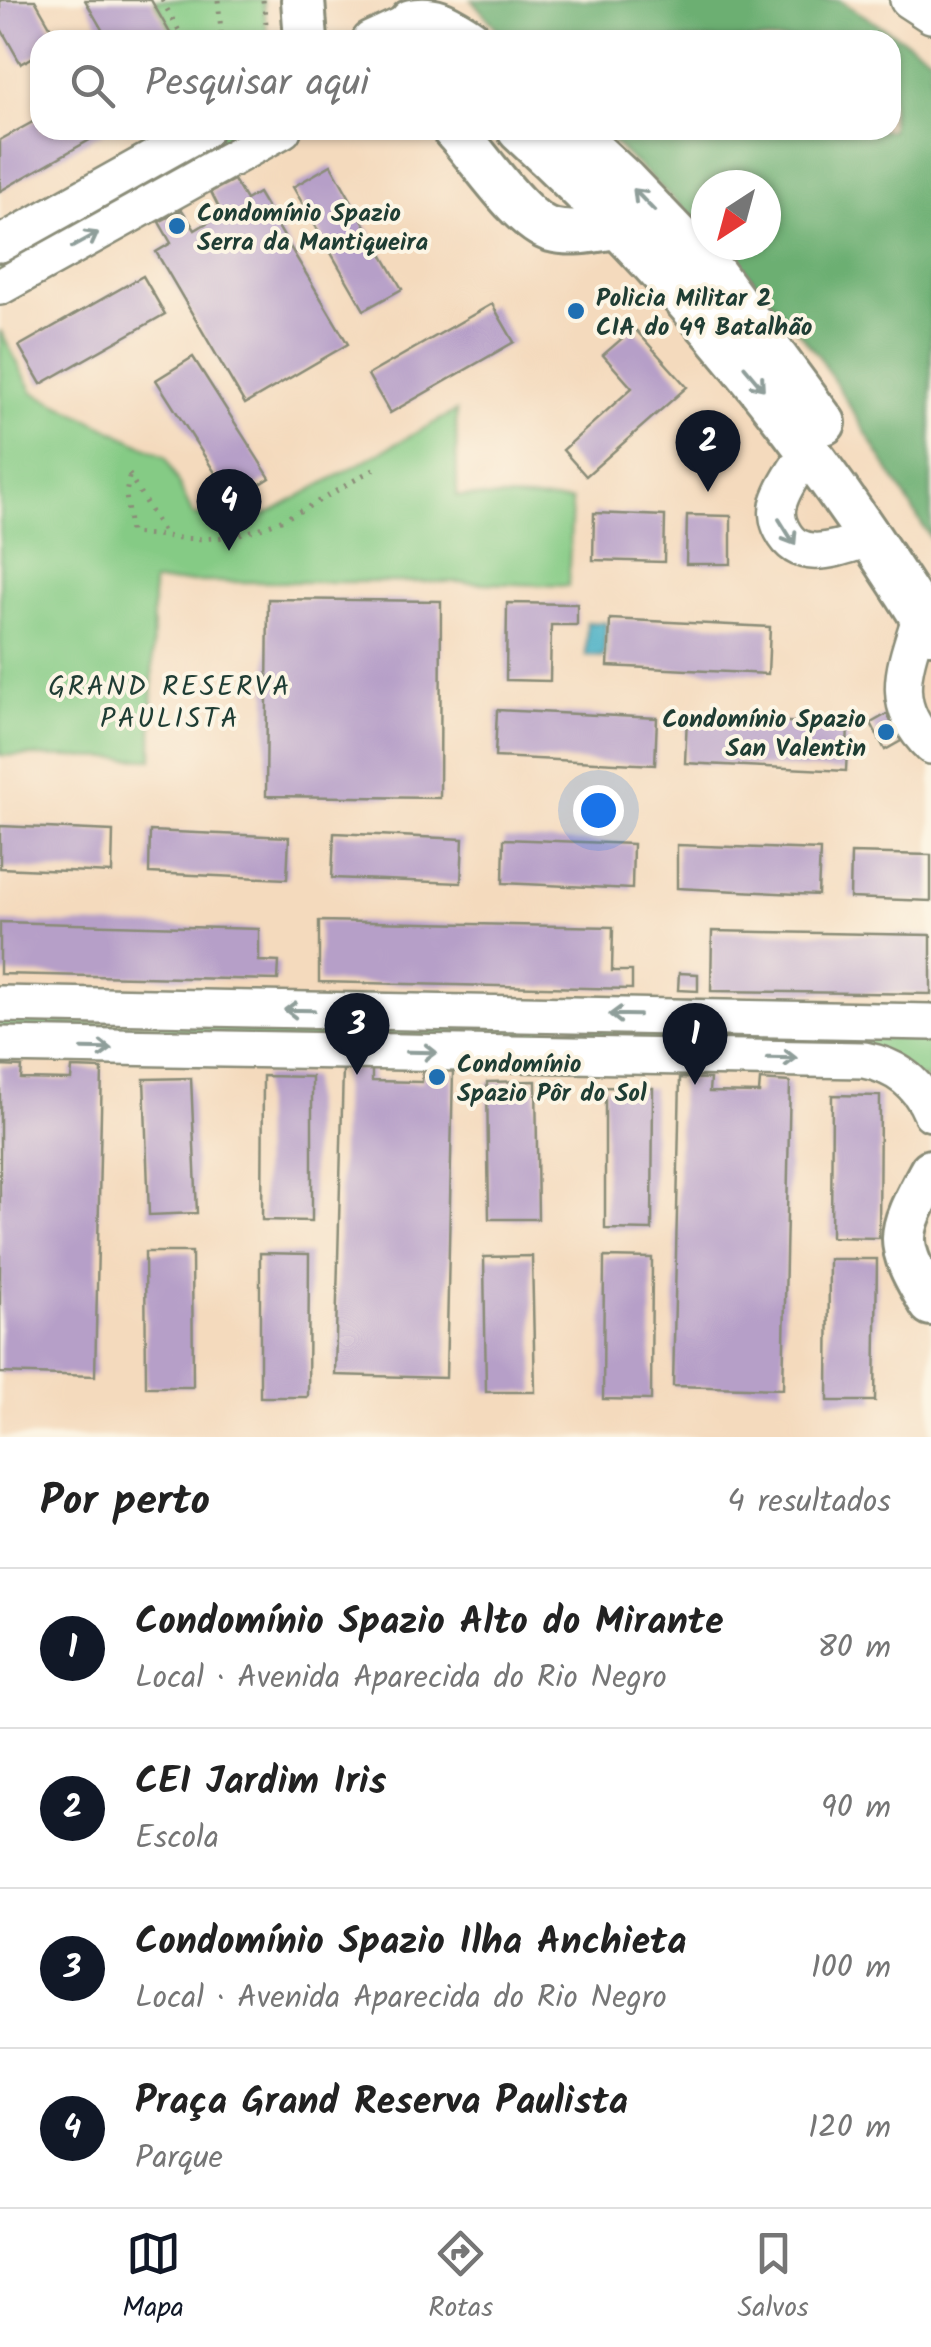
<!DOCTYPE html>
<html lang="pt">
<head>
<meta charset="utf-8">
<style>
  :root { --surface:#fff; --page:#f2f2f2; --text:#222; --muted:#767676; --line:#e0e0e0; --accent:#111827 }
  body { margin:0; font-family:Kalam,sans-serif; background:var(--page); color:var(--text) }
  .compass { position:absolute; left:691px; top:170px; width:90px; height:90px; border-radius:50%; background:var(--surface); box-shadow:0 2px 8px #0004; rotate:216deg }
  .you { position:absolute; left:598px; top:810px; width:35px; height:35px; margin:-25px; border:8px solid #fff; border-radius:50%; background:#1a73e8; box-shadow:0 0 0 15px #1a73e833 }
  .badge { display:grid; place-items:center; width:65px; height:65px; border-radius:50%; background:var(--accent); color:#fff; font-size:32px; font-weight:700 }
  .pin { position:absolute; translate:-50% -82px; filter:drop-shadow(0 2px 5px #0008) }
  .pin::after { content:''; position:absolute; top:52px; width:35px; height:30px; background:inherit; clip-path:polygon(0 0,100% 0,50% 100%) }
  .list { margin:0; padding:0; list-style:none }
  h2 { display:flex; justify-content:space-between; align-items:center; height:130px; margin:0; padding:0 40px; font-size:42px }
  h2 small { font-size:32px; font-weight:400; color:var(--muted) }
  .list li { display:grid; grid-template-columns:65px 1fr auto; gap:30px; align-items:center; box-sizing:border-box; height:160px; padding:0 40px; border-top:2px solid var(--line) }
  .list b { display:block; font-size:38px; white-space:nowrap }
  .list p { margin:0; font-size:32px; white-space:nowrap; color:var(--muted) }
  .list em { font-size:32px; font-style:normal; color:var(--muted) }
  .icon { flex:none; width:55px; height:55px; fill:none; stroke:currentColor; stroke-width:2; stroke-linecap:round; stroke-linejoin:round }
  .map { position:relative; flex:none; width:931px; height:1437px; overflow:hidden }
  .search { position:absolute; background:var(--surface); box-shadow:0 2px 8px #0004; left:30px; right:30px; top:30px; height:110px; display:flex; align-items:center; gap:25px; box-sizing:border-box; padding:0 35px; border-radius:30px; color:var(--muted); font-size:38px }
  .sheet { height:770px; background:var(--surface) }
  nav { display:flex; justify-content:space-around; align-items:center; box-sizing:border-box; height:140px; border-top:2px solid var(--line); background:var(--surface); font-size:28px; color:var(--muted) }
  nav a { display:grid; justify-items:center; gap:5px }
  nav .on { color:var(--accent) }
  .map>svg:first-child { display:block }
  .green { fill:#85cb85; stroke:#52845c; stroke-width:2.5 }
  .forest { fill:#6caf72; stroke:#467653; stroke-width:2.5 }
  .water { fill:#46afc5; stroke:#32767c; stroke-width:2.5 }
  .building { fill:#b69fc8 }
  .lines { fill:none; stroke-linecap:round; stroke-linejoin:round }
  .minor-casing { stroke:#8a8c78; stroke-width:40 }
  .major-casing { stroke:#8a8c78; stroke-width:48 }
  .path { stroke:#8a8c78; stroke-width:5; stroke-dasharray:2.5 8; stroke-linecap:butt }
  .minor { stroke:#fff; stroke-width:35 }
  .major { stroke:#fff; stroke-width:42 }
  .oneway { stroke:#8f9e9a }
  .poi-dot { fill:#1f6fb2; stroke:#fcf5e5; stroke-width:4 }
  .labels { text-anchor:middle; stroke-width:8; stroke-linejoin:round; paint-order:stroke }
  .poi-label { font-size:25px; font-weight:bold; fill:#1f3d34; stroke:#fcf5e5; text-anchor:start }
  .neighbourhood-label { font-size:28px; letter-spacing:2.5px; fill:#1f3d34; stroke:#fcf5e5 }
</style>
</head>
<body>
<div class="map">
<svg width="931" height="1437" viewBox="0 0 931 1437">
  <rect width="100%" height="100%" fill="#fcf5e5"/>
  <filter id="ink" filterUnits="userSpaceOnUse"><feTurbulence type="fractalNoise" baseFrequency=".01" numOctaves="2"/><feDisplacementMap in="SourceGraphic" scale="20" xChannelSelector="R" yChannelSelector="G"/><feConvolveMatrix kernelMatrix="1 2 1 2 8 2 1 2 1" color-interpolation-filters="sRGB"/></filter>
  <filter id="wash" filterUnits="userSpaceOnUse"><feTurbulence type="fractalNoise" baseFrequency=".0048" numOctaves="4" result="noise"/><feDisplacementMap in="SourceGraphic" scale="40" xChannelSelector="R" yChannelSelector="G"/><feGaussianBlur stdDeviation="2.25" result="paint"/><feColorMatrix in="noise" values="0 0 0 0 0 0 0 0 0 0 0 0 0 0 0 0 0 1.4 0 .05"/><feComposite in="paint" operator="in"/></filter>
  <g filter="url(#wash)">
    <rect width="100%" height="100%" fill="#f4dabd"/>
    <g class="green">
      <path d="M155,0h108l5,40h-91z"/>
      <path d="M220,130h44l-264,145v-24z"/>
      <path d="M0,330l33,62 133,65 27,58 63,5 200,-109 1,85 115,5 -4,85 -110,-4h-305l-1,177 -152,-4z"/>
      <path d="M0,1019l74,4 857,10v56l-6,-11 -925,-39z"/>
    </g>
    <path class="forest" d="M472,0h367l92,57v482l-112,-183 -96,-111h43v-60h-60v45l-106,-100h291v-90h-384z"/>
    <path class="water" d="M587,622l19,1 -2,34 -18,-1z"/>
    <g id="blocks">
      <g class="building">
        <path d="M0,0h35l23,40h-18v13l-19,11 -21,-37z"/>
        <path d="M85,0h66l23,40h-66z"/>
        <path d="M40,118v12h67l-107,61v-51z"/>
        <path d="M331,165l71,124 -38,21 -71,-123z"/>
        <path d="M234,180l12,20 12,-7 90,151 -103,60 -89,-152 15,-9 -12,-21 23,-12 13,20 27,-16 -11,-22z"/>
        <path d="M143,276l22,38 -124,70 -22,-38z"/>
        <path d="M492,304l22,38 -124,71 -22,-38z"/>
        <path d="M634,328l53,59 -101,89 -23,-26 69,-62 -29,-33z"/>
        <path d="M193,357l77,121 -37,23 -77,-121z"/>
        <path d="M594,513l71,3 -1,46 -71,-2z"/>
        <path d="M687,515l44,1v48h-45z"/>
        <path d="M268,599l173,2 -1,197 -174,-2z"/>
        <path d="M507,603l70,1v21h-26l-1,56 -44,-1z"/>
        <path d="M610,619l160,8 -2,47 -160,-8z"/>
        <path d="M497,710l160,8 -2,47 -160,-8z"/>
        <path d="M887,714l14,27 -16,9 -14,-27z"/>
        <path d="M687,717l161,8 -2,46 -161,-8z"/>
        <path d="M0,826l113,5 -1,42 -112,-5z"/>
        <path d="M150,831l139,6 -2,42 -138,-6z"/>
        <path d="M334,833l129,6 -2,44 -129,-5z"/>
        <path d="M504,839l129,5 -1,45 -129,-6z"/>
        <path d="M677,845l143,5 -2,45 -141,-7z"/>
        <path d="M851,853l80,2v46l-81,-3z"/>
        <path d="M319,921l294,6 -1,44h20v18l-313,-7z"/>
        <path d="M0,922l259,7v32l20,1 -1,18 -278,-6z"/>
        <path d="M712,931l219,4v59l-220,-3z"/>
        <path d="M679,973l19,1v17l-20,-1z"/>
        <path d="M0,1066l22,1 -1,12 50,1 1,-12 30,1 -7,307 -95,-3z"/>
        <path d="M343,1068l29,1v12l50,1 1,-12 30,1 -7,307 -111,-3z"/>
        <path d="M263,1076l49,1v144l-50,-1z"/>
        <path d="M191,1078l6,135 -48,2 -5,-136z"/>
        <path d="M680,1078l30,1 -1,13 50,1 1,-13 30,2 -7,307 -110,-3z"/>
        <path d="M536,1081l2,138h-49l-2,-137z"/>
        <path d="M605,1087l48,1 -1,142 -47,-1z"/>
        <path d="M832,1095l48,1 -1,142 -48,-1z"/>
        <path d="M145,1252h47l1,135h-47z"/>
        <path d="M260,1253l49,1 -1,143h-48z"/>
        <path d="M532,1256l3,136h-49l-2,-135z"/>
        <path d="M604,1257l48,1 -1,142 -48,-1z"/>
        <path d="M829,1259h48l-2,142h-47z"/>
      </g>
    </g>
  </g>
  <g filter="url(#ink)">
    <use href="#blocks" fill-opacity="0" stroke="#8a8c78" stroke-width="2.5"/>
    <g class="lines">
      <g class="minor-casing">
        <g id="minor">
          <path d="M908,0l23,15"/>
          <path d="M370,40l41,-19"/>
          <path d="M0,244l204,-114"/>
          <path d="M0,287l283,-157"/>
          <path d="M809,450c-10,15 -23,32 -29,49 -4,10 -3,22 2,31 18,36 58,17 87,9"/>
          <path d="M921,615c-16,51 -34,89 10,131"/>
          <path d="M0,1004l931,18"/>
          <path d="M0,1045l864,15c32,6 55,23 67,53"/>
        </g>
      </g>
      <g class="major-casing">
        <g id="major">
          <path d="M303,0l3,40"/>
          <path d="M399,40l12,-19c26,-5 38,6 59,19"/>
          <path d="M454,130c24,25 67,92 97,100 23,6 46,0 69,-4"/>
          <path d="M519,130c163,150 295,313 412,502"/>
          <path d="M570,130l55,51 90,94 109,148"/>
          <path d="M931,1171c-34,64 -38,69 0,133"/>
        </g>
      </g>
      <g class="path">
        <path d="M162,0l22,40"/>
        <path d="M218,0l4,40"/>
        <path d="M263,0l5,40"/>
        <path d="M406,130l17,8"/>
        <path d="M129,474l36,62c86,14 142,-29 212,-69"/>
        <path d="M129,477l-3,17 4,39 35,3"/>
      </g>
      <use href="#minor" class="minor"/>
      <use href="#major" class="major"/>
    </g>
    <defs><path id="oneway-shaft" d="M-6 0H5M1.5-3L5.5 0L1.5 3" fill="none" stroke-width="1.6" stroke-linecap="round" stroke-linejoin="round" transform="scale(2.5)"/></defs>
    <g class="oneway">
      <use href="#oneway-shaft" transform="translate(644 200) rotate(-134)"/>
      <use href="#oneway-shaft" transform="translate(85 240) rotate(-29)"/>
      <use href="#oneway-shaft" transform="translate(754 378) rotate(50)"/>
      <use href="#oneway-shaft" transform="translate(787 532) rotate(58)"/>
      <use href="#oneway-shaft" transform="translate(299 1010) rotate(-179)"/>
      <use href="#oneway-shaft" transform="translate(624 1015) rotate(-179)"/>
      <use href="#oneway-shaft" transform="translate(97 1049) rotate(1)"/>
      <use href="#oneway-shaft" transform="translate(422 1052) rotate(1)"/>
      <use href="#oneway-shaft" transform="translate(782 1058) rotate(1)"/>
    </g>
  </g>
  <g class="poi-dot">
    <circle cx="177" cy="226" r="10"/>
    <circle cx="576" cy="311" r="10"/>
    <circle cx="886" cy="732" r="10"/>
    <circle cx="437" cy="1077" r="10"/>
  </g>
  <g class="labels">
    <g class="poi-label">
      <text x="197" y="221">Condomínio Spazio<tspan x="197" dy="29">Serra da Mantiqueira</tspan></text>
      <text x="596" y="306">Policia Militar 2<tspan x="596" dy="29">CIA do 49 Batalhão</tspan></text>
      <text x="866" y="727" text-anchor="end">Condomínio Spazio<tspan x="866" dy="29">San Valentin</tspan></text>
      <text x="457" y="1072">Condomínio<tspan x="457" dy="29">Spazio Pôr do Sol</tspan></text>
    </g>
    <g class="neighbourhood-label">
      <text x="170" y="695">GRAND RESERVA<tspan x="170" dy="32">PAULISTA</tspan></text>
    </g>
  </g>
</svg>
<svg class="compass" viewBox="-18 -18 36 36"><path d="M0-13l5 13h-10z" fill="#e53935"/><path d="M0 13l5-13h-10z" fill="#767676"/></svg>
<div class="you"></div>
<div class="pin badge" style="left:695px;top:1085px">1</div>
<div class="pin badge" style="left:708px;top:492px">2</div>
<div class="pin badge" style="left:357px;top:1075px">3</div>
<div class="pin badge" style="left:229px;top:551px">4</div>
<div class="search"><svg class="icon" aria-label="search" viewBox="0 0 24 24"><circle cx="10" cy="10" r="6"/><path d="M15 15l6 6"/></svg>Pesquisar aqui</div>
</div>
<section class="sheet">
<h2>Por perto<small>4 resultados</small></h2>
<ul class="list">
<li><span class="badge">1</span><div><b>Condomínio Spazio Alto do Mirante</b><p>Local · Avenida Aparecida do Rio Negro</p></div><em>80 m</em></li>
<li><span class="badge">2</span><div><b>CEI Jardim Iris</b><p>Escola</p></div><em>90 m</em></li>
<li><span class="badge">3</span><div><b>Condomínio Spazio Ilha Anchieta</b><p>Local · Avenida Aparecida do Rio Negro</p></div><em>100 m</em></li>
<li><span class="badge">4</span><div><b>Praça Grand Reserva Paulista</b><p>Parque</p></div><em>120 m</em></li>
</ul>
</section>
<nav>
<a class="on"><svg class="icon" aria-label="map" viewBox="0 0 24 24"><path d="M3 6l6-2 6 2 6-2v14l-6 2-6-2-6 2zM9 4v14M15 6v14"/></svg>Mapa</a>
<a><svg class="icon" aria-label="directions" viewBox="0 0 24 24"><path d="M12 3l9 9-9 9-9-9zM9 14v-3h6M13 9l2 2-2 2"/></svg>Rotas</a>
<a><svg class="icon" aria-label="saved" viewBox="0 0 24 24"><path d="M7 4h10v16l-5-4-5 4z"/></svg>Salvos</a>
</nav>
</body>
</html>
